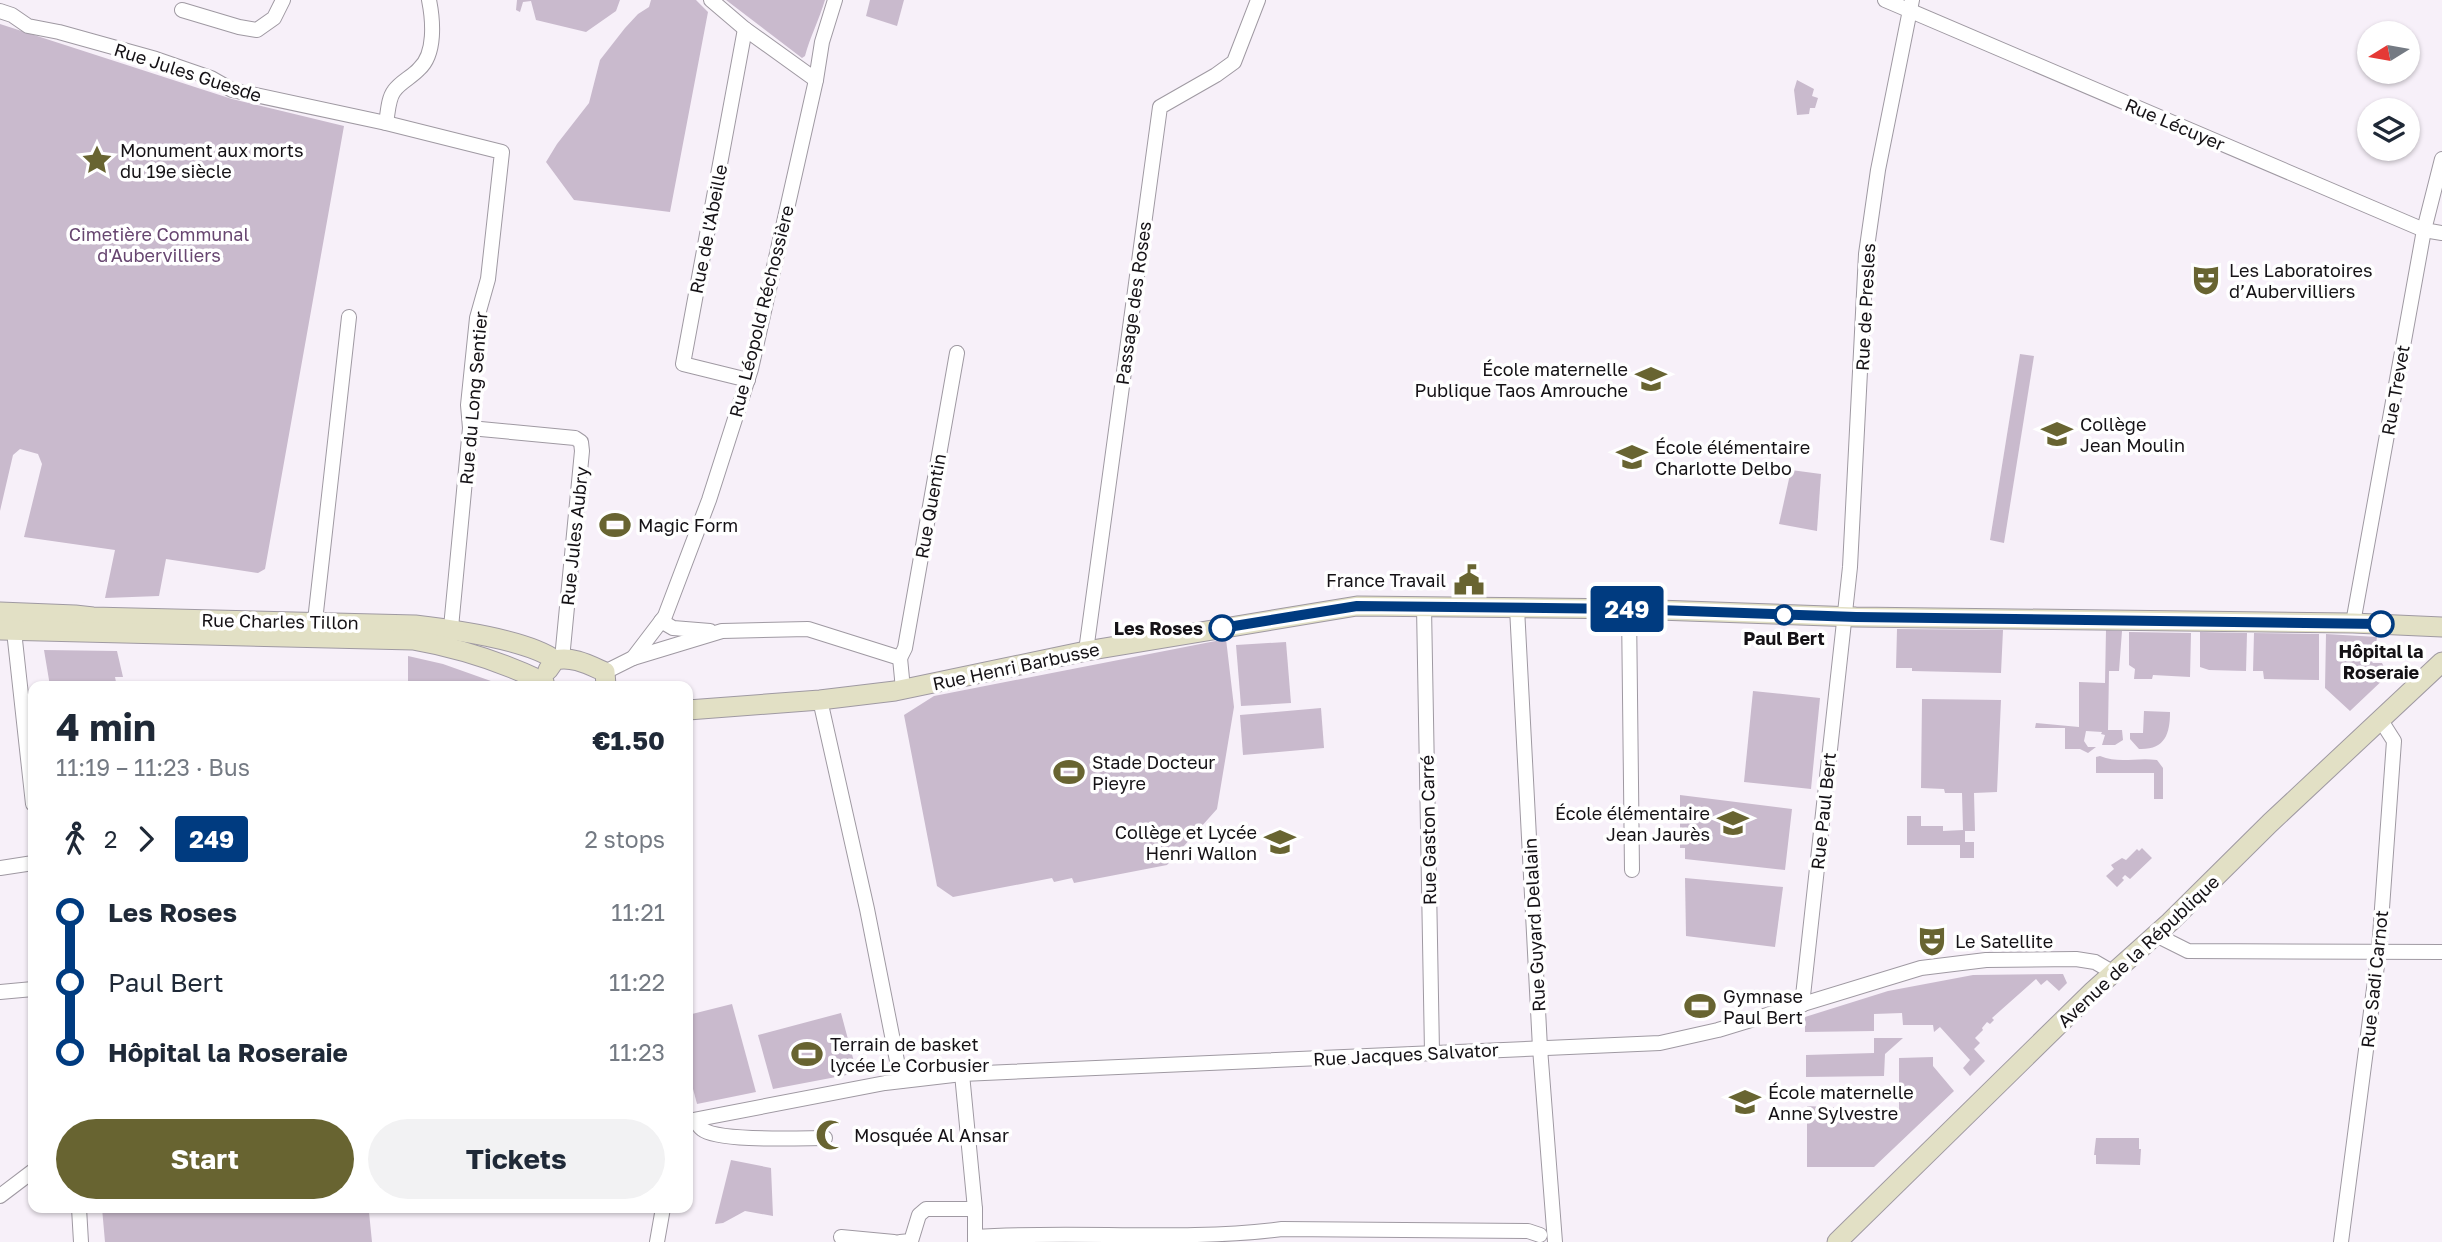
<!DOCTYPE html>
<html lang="en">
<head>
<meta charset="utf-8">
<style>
  body { margin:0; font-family:"Golos Text",sans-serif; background:#f2f2f3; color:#1f2937; height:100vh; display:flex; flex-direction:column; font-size:26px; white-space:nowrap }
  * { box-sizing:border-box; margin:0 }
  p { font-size:23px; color:#747a83 }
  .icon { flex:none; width:38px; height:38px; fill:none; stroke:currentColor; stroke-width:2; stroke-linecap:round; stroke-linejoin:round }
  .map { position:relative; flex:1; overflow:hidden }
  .drawer { position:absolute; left:28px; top:681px; width:665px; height:532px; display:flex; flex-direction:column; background:#fff; border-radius:14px; box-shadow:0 2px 5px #0004 }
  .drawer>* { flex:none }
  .badge { padding:0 14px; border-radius:5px; font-size:24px; line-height:46px }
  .needle { width:46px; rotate:259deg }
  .tools { position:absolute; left:2357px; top:21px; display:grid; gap:14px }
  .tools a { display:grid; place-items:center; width:63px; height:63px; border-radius:50%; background:#fff; box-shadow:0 2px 5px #0004; font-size:35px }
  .map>.badge { position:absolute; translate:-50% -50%; box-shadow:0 0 0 4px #fff }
  .legs { display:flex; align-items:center; gap:10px; height:77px; padding:0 28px; font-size:23px }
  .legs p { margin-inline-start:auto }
  .overview { display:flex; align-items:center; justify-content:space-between; height:119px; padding:0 28px }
  h1 { font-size:38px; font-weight:700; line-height:52px }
  .primary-button { display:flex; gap:14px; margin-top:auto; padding:14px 28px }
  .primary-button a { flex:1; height:80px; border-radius:42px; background:#686431; color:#fff; font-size:28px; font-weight:700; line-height:80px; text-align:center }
  .primary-button a+a { background:#f2f2f3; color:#1f2937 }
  ul { padding:0 28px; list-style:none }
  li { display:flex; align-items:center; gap:24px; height:70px; font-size:26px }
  li i { display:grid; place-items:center; width:10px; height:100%; margin:0 9px; background:currentColor }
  li i::after { content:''; width:18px; height:18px; margin:-9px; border:5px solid; border-radius:50%; background:#fff }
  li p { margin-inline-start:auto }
  li:first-child i { background:linear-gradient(#0000 50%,currentColor 0) }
  li:last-child i { background:linear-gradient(currentColor 50%,#0000 0) }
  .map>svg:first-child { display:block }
  .green { fill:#c9bacd }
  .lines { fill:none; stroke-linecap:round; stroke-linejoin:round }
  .street-casing { stroke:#9f99a2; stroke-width:16 }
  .secondary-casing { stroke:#9f99a2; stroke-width:21 }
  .street { stroke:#fff; stroke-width:14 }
  .secondary { stroke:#e2e0c5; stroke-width:19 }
  .line-1-casing { stroke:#fff; stroke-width:16 }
  .line-1 { stroke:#003b80; stroke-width:10 }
  .stop-1-dot { fill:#fff; stroke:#003b80; stroke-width:3.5 }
  .labels { text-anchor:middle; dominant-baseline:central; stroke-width:7; stroke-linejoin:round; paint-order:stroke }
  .street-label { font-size:18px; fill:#151216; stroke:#fff }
  .poi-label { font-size:18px; fill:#151216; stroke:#fff; text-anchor:start }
  .park-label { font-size:18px; fill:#674670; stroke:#fff }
  .stop-label { font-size:18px; font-weight:bold; fill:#151216; stroke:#fff }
</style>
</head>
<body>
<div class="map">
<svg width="2442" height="1242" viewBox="0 0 2442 1242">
  <rect width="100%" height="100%" fill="#f7f0f9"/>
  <g class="green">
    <polygon points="517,0 620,0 616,11 586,32 536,20 531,1 523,2 520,12 516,10"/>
    <polygon points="651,0 696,0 708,12 670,212 574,200 546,162 557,144 589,103 600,60 625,28 638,14 649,7"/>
    <path d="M726 0H825C819 20 810 37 805 56L802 58Z"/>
    <polygon points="870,0 904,0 897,26 866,16"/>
    <polygon points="0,24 232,99 344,126 265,569 258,573 166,559 159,596 105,598 115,550 24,537 42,464 38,454 20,449 13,455 0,511"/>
    <polygon points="1797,80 1814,89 1812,96 1818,98 1815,108 1810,108 1809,114 1797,115 1794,90"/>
    <polygon points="2020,354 2034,356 2004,543 1990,540"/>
    <polygon points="1791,470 1821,474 1817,531 1779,524"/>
    <polygon points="1897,629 2003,630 2001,673 1912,671 1912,668 1896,668"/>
    <polygon points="2106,630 2122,631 2119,671 2109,671 2108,730 2122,730 2123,740 2115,745 2102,745 2105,735 2101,734 2102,732 2086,731 2084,741 2088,747 2096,747 2088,753 2080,749 2065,749 2065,728 2035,728 2036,723 2079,727 2079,682 2105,683"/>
    <polygon points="2129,632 2191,633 2190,677 2153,675 2152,679 2134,679 2135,669 2129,665"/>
    <polygon points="2200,632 2247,633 2246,671 2209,670 2200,667"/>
    <polygon points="2254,633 2319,634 2319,680 2264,679 2263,671 2253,671"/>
    <polygon points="2326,634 2377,637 2376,644 2368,657 2373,663 2382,663 2388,675 2350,711 2325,688"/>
    <polygon points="1226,639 1234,707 1217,809 1167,865 1074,883 1072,878 1054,882 1052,878 953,897 937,886 904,715 934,696"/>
    <polygon points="1286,642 1291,703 1241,706 1236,645"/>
    <polygon points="44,650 117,651 123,677 115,677 116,682 113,686 50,686"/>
    <polygon points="408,656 443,664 505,686 408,686"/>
    <polygon points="1753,691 1820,698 1811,789 1744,782"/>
    <polygon points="1922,699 2001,700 1997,792 1974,793 1975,831 1965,831 1965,842 1974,842 1974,858 1960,858 1960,845 1907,845 1907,816 1921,816 1921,826 1943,826 1943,831 1963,830 1962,793 1945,793 1944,789 1921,788"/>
    <polygon points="1321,708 1324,748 1243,755 1240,715"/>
    <path d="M2144 711 2170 712C2170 734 2165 750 2139 749L2130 739V733H2143Z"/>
    <path d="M2100 756C2120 764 2136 757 2157 760L2163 768V799H2154V773H2096V757Z"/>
    <polygon points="1680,795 1792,809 1785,870 1685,859 1685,848 1680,848"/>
    <polygon points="2142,848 2152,858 2130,879 2125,875 2122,878 2124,880 2117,887 2106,876 2114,869 2111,865 2122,858 2126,860 2137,849 2139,851"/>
    <polygon points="1685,878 1783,887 1775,947 1686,936"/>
    <polygon points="2063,974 2067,983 2059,991 2047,980 2041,985 2036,979 1992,1018 1994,1020 1990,1024 1987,1022 1982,1028 1983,1030 1975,1038 1980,1043 1974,1049 1985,1061 1970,1076 1963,1068 1970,1060 1940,1027 1934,1032 1933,1025 1903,1025 1902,1013 1874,1014 1874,1031 1805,1032 1805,1017 1888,991 1973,975"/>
    <polygon points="732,1004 756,1092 697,1104 688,1070 688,1015"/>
    <polygon points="841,1013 857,1073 773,1089 758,1035"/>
    <polygon points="1874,1038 1903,1038 1885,1054 1884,1076 1806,1077 1806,1055 1874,1053"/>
    <polygon points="1933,1057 1933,1066 1954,1091 1874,1167 1807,1167 1807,1106 1899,1111 1899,1058"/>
    <polygon points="2096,1138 2139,1138 2139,1149 2141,1149 2140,1165 2096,1164 2096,1155 2094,1155"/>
    <polygon points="731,1160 771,1168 773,1216 745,1211 723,1223 715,1224"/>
    <polygon points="102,1208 372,1208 369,1212 372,1242 105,1242"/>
  </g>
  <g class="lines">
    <g class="street-casing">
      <g id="street">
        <polyline points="711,0 745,29 816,80"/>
        <polyline points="1885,0 2424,230 2442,233"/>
        <polyline points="182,10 239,27 257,30 274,18 283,0"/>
        <polyline points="0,11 12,15 28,26 59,32 156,59 211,78 232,90 386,123 502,152 488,279 477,318 468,405 470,428 450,638"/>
        <polyline points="745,29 683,364 748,380"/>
        <path d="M386 123C388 113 388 99 394 91 400 82 412 77 419 69 436 54 433 20 429 0"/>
        <polyline points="470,428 575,438 581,442 582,451 562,659"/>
        <polyline points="1424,607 1432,1052"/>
        <polyline points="1517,608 1540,1048 1555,1242"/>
        <polyline points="1629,609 1632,870"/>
        <polyline points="315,621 349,317"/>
        <polyline points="661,621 673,628 710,631"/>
        <polyline points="2353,623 2424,230 2442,159"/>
        <polyline points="14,631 33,804"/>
        <polyline points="1086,651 1160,107 1216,75 1234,62 1258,0"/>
        <polyline points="633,658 722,631 808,629 900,658"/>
        <polyline points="900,658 905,648 957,353"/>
        <polyline points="900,658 903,689"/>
        <polyline points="605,672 633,658 665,616 709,500 751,369 816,80 822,42 835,0"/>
        <polyline points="820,700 867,909 901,1081"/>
        <polyline points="0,868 33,863"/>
        <polyline points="2156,935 2188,951 2442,952"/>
        <polyline points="0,992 33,989"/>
        <polyline points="1802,1005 1850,567 1866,254 1878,170 1912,0"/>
        <polyline points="962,1074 975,1209 975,1242"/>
        <path d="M695 1120C697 1123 699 1127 702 1129 718 1142 802 1138 825 1138"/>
        <polyline points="688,1121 885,1083 962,1074 1660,1043 1718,1030 1921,968 1986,960 2076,959 2095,962 2114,973"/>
        <polyline points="0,1196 33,1171"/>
        <polyline points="79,1208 81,1242"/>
        <polyline points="841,1237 894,1242"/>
        <path d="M975 1237C1077 1230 1181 1242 1282 1229L1528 1231 1540 1235"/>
        <polyline points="657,1242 663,1208"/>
        <polyline points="900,1242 911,1241 919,1215 926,1209 975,1209"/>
        <polyline points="2341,1242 2379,950 2394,741 2380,719"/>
      </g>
    </g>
    <g class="secondary-casing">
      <g id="secondary">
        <path d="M0 612 75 615 93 617 415 625C449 629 528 640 555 660"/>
        <path d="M0 630 413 640C459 648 502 662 544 682"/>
        <path d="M548 670 555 660C573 656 589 665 605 672L606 686"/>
        <polyline points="688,710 820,700 895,691 1086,651 1357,606 1629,609 1856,617 2353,623 2442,627"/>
        <polyline points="1837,1242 2093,991 2170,922 2270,823 2442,662"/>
      </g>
    </g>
    <use href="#street" class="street"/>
    <use href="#secondary" class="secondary"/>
  </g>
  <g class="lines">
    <g class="line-1-casing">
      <polyline id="line-1" points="1222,628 1357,606 1629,609 1856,617 2381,624"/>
    </g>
    <use href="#line-1" class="line-1"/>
  </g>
  <defs>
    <g id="sight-bare" transform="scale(2.415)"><path d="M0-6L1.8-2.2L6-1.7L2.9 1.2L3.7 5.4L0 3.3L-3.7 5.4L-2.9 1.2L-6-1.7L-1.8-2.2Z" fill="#686431" stroke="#fff" stroke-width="2.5" paint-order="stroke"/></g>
    <g id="theatre-bare" transform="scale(2.415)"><path d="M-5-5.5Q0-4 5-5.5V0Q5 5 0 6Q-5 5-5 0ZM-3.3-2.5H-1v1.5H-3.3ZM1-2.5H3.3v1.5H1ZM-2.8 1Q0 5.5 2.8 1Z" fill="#686431" stroke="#fff" stroke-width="2.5" paint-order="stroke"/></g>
    <g id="school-bare" transform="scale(2.415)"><path d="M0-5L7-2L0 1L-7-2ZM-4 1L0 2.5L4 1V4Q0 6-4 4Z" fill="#686431" stroke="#fff" stroke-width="2.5" paint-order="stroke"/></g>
    <g id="stadium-bare" transform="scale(2.415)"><path d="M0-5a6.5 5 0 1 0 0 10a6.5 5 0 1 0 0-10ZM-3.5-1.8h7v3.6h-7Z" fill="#686431" stroke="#fff" stroke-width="2.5" paint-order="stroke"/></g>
    <g id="civic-bare" transform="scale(2.415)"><path d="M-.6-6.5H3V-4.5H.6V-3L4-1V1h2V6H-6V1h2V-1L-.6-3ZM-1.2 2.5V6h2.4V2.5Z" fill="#686431" stroke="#fff" stroke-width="2.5" paint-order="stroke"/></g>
    <g id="mosque-bare" transform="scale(2.415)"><path d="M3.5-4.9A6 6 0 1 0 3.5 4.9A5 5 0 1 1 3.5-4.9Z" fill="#686431" stroke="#fff" stroke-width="2.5" paint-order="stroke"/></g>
  </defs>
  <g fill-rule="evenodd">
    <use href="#sight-bare" x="97" y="160"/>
    <use href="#theatre-bare" x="2206" y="280"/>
    <use href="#school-bare" x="1651" y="379"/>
    <use href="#school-bare" x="2057" y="434"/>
    <use href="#school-bare" x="1632" y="457"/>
    <use href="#stadium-bare" x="615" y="525"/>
    <use href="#civic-bare" x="1469" y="580"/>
    <use href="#stadium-bare" x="1069" y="772"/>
    <use href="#school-bare" x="1733" y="823"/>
    <use href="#school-bare" x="1280" y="842"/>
    <use href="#theatre-bare" x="1932" y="941"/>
    <use href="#stadium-bare" x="1700" y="1006"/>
    <use href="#stadium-bare" x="807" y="1054"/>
    <use href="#school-bare" x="1745" y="1102"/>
    <use href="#mosque-bare" x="831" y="1135"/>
  </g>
  <g class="stop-1-dot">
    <circle cx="1784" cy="615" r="9"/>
    <circle cx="2381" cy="624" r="12"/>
    <circle cx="1222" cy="628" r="12"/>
  </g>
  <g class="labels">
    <g class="street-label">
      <text transform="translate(188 72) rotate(18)">Rue Jules Guesde</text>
      <text transform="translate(2175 124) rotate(23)">Rue Lécuyer</text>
      <text transform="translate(708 229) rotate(-79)">Rue de l'Abeille</text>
      <text transform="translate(1133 303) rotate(-82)">Passage des Roses</text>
      <text transform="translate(1865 307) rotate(-87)">Rue de Presles</text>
      <text transform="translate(761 311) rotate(-76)">Rue Léopold Réchossière</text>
      <text transform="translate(2395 390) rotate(-80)">Rue Trevet</text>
      <text transform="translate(473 398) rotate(-85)">Rue du Long Sentier</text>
      <text transform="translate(930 506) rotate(-80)">Rue Quentin</text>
      <text transform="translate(574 536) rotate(-84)">Rue Jules Aubry</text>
      <text transform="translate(280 621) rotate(1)">Rue Charles Tillon</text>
      <text transform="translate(1016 666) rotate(-12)">Rue Henri Barbusse</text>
      <text transform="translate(1823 811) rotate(-84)">Rue Paul Bert</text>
      <text transform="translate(1428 830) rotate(-91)">Rue Gaston Carré</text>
      <text transform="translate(1534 925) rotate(-93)">Rue Guyard Delalain</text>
      <text transform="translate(2138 951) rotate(-43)">Avenue de la République</text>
      <text transform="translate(2374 979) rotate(-84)">Rue Sadi Carnot</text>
      <text transform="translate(1406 1054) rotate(-3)">Rue Jacques Salvator</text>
    </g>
    <g class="poi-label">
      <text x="120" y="150">Monument aux morts<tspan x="120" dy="21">du 19e siècle</tspan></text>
      <text x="2229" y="270">Les Laboratoires<tspan x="2229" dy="21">d’Aubervilliers</tspan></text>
      <text x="1628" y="369" text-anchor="end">École maternelle<tspan x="1628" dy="21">Publique Taos Amrouche</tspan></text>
      <text x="2080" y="424">Collège<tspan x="2080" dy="21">Jean Moulin</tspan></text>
      <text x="1655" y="447">École élémentaire<tspan x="1655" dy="21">Charlotte Delbo</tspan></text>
      <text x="638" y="525">Magic Form</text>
      <text x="1446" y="580" text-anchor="end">France Travail</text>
      <text x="1092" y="762">Stade Docteur<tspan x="1092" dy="21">Pieyre</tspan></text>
      <text x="1710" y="813" text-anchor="end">École élémentaire<tspan x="1710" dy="21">Jean Jaurès</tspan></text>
      <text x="1257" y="832" text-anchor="end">Collège et Lycée<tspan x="1257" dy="21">Henri Wallon</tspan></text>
      <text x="1955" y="941">Le Satellite</text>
      <text x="1723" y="996">Gymnase<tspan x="1723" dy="21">Paul Bert</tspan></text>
      <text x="830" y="1044">Terrain de basket<tspan x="830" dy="21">lycée Le Corbusier</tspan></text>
      <text x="1768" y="1092">École maternelle<tspan x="1768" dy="21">Anne Sylvestre</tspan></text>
      <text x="854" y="1135">Mosquée Al Ansar</text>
    </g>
    <g class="park-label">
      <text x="159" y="234">Cimetière Communal<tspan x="159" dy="21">d'Aubervilliers</tspan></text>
    </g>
    <g class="stop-label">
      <text x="1203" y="628" text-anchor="end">Les Roses</text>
      <text x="1784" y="638">Paul Bert</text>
      <text x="2381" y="651">Hôpital la<tspan x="2381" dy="21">Roseraie</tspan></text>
    </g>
  </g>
</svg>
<div class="tools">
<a><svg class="needle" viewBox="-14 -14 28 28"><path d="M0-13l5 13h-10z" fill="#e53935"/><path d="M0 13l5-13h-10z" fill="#747a83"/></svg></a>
<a><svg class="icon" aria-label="layers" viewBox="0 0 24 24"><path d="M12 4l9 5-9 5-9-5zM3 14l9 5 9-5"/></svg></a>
</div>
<b class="badge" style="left:1627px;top:609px;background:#003b80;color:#fff">249</b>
<section class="drawer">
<div class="overview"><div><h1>4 min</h1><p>11:19 – 11:23 · Bus</p></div><b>€1.50</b></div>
<div class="legs"><svg class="icon" aria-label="walk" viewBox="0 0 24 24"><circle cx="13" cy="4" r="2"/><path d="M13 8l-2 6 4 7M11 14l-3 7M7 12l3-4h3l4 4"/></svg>2<svg class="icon" aria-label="forward" viewBox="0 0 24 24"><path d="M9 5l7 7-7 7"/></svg><b class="badge" style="background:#003b80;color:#fff">249</b><p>2 stops</p></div>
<ul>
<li><i style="color:#003b80"></i><b>Les Roses</b><p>11:21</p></li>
<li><i style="color:#003b80"></i><span>Paul Bert</span><p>11:22</p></li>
<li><i style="color:#003b80"></i><b>Hôpital la Roseraie</b><p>11:23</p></li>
</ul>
<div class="primary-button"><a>Start</a><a>Tickets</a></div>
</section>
</div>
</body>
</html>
